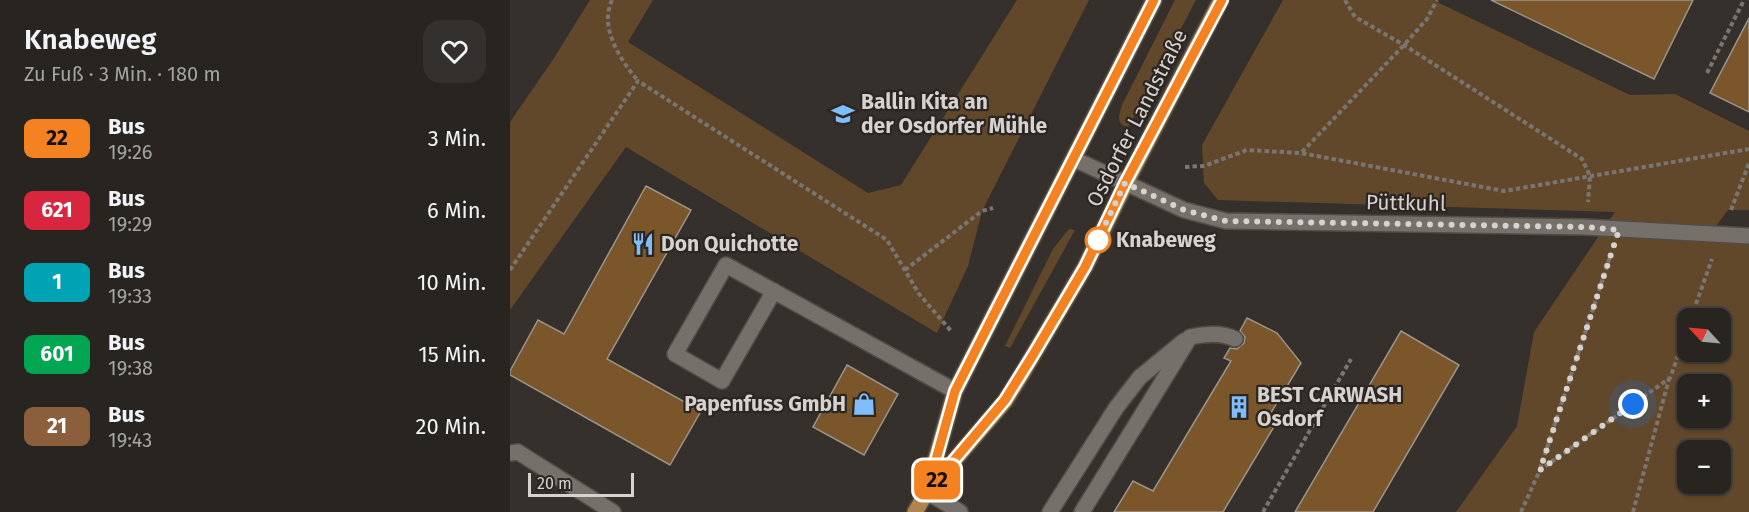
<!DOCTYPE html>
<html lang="de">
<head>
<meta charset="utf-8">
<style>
  body { margin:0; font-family:"Fira Sans",sans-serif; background:#34302d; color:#f1f3f6; height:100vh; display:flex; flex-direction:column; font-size:22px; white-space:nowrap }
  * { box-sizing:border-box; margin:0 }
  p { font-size:20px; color:#a5a4a5 }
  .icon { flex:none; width:33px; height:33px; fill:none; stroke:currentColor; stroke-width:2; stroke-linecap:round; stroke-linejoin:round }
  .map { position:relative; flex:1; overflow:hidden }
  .sheet { display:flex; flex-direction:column; background:#282420; width:510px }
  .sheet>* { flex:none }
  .badge { padding:0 12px; border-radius:9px; font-size:21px; line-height:39px }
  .needle { width:39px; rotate:296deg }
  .controls { position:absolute; left:1167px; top:308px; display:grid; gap:12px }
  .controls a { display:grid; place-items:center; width:54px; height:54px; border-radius:12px; background:#282420; box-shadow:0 2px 4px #0004,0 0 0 2px #44413e; font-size:30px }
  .scale { position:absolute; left:18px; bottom:15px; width:106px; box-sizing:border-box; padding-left:6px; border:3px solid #d6d2cf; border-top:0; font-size:16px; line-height:21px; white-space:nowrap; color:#d6d2cf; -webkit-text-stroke:4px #2b2621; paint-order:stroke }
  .you { position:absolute; width:30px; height:30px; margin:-15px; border:4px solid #fff; border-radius:50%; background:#1a73e8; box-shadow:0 0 0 9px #1a73e833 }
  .map>.badge { position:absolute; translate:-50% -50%; box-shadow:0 0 0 3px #fff }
  .round { display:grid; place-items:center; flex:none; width:63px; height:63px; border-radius:18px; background:#34302d }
  .head { display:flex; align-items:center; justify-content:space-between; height:102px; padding:0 24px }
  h1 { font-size:28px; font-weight:600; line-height:45px }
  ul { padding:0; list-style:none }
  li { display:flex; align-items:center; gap:18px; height:72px; padding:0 24px }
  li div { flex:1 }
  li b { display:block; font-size:22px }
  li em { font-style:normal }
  li .badge { min-width:66px; font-weight:700; text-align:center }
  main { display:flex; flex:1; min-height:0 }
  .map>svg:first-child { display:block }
  .green { fill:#62482b; fill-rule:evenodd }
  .building { fill:#7b562a; stroke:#9a948d; stroke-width:1.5 }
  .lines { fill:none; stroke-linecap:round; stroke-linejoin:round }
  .service-casing { stroke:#514c48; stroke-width:18 }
  .minor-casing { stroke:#514c48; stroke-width:18 }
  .primary-casing { stroke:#514c48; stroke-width:18 }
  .path { stroke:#7a7571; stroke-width:4; stroke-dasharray:4.5 3; stroke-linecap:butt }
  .service { stroke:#76706a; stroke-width:15 }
  .minor { stroke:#76706a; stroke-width:15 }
  .primary { stroke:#b0844d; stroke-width:15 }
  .line-casing { stroke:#fff; stroke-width:14 }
  .line { stroke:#f58220; stroke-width:9 }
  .walk { stroke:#d6d2cf; stroke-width:6; stroke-dasharray:0 10.8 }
  .stop-dot { fill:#fff; stroke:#f58220; stroke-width:3 }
  .labels { text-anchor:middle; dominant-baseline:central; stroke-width:4.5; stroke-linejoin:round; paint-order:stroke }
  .poi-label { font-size:21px; font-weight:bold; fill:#d6d2cf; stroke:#2b2621; text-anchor:start }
  .street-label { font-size:21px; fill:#d6d2cf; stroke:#2b2621 }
  .stop-label { font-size:21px; font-weight:bold; fill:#d6d2cf; stroke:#2b2621; text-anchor:start }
</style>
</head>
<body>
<main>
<section class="sheet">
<div class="head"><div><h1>Knabeweg</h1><p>Zu Fuß · 3 Min. · 180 m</p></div><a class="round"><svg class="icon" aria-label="heart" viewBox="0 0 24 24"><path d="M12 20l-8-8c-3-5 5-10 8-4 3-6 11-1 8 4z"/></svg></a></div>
<ul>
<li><span class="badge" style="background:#f58220;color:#111">22</span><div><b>Bus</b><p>19:26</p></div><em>3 Min.</em></li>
<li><span class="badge" style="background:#d7263d;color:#fff">621</span><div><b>Bus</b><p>19:29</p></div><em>6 Min.</em></li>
<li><span class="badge" style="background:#00a3b4;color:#fff">1</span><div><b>Bus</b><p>19:33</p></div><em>10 Min.</em></li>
<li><span class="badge" style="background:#00a651;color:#fff">601</span><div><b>Bus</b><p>19:38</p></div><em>15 Min.</em></li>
<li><span class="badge" style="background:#8b5e3c;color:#fff">21</span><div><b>Bus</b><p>19:43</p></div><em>20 Min.</em></li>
</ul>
</section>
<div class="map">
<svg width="1239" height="512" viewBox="0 0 1239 512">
  <rect width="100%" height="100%" fill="#35302b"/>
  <g class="green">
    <polygon points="80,0 143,0 118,42 358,193 391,185 507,0 579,0 472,211 458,266 427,333 116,147 0,310 0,122 44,58"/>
    <path d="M665 0H686L621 123 618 127C605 125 609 113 613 103Z"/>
    <path d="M773 0H923L1120 95 1165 94 1239 131V210H1218L1200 234 1239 236V512H946L1007 426 1024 332 1105 212 708 200 694 183 692 145ZM1178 318H1210V351H1178ZM1178 384H1210V417H1178ZM1178 450H1210V483H1178Z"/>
    <polygon points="559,229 565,230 500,348 495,346 543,249"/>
  </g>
  <g class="building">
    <polygon points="981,0 1183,0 1144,79"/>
    <polygon points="1239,18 1239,112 1200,93"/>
    <polygon points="136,186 181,210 97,359 191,411 160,465 0,375 0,371 28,320 54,334"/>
    <polygon points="737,318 767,333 791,363 759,416 768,420 713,512 604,512 623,481 643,491 721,361 714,358 720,348 727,349 734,343 735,337 730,331"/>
    <polygon points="891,331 949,365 863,512 785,512"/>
    <polygon points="337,365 388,394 354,455 303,427"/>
  </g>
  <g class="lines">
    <g class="service-casing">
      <g id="service">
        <polyline points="264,291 212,381 165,354 216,265 445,391"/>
        <polyline points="417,492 450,512"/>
        <polyline points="540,512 606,408 630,377 674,341"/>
        <path d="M572 512 680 337C695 334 711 332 725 339"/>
      </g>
    </g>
    <g class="minor-casing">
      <g id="minor">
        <polyline points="564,159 674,210 716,221 1075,227 1239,236"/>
        <polyline points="0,453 8,452 103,512"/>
      </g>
    </g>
    <g class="primary-casing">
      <g id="primary">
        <polyline points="418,486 445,391 644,0"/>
        <polyline points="405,512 417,492 495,401 513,372 575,267 616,183 711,0"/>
      </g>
    </g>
    <g class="path">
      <path d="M102 0C89 28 110 59 128 81"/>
      <polyline points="835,0 845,17 894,45 1072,159 1080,176 1078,202"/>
      <polyline points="1197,73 1234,0"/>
      <polyline points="792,152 894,45 917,19 927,0"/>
      <polyline points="675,167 694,166 737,150 791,153 994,191 1239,149"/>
      <polyline points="1221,210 1239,163"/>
      <polyline points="0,270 128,81 377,240 409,294 441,331"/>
      <polyline points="395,270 472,211 483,208"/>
      <polyline points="1181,318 1202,259"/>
      <polyline points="1030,469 1101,254"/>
      <polyline points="753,512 841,359"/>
      <polyline points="1011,512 1030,470 1160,378 1178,328"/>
      <polyline points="1123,512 1159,379"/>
    </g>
    <use href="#service" class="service"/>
    <use href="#minor" class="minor"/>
    <use href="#primary" class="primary"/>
  </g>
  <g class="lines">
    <g class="line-casing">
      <polyline id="line" points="644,0 445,391 417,492 495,400 523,355 575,267 615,183 712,0"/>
    </g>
    <use href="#line" class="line"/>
    <polyline class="walk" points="588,240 585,246 615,183 674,210 716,221 1075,227 1109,230 1030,470 1123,404"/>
  </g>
  <defs>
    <g id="school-bare" transform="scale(1.8)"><path d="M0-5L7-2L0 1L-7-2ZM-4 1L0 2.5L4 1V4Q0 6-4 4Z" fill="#80bdfa" stroke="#2b2621" stroke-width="2.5" paint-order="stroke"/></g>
    <g id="restaurant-bare" transform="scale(1.8)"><path d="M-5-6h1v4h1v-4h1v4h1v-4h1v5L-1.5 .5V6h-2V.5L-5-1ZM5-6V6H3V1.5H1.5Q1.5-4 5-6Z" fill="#80bdfa" stroke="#2b2621" stroke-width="2.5" paint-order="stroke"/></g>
    <g id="shop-bare" transform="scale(1.8)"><path d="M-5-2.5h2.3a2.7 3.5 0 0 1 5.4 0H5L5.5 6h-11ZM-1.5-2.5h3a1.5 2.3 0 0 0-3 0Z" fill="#80bdfa" stroke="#2b2621" stroke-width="2.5" paint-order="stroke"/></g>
    <g id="building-bare" transform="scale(1.8)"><path d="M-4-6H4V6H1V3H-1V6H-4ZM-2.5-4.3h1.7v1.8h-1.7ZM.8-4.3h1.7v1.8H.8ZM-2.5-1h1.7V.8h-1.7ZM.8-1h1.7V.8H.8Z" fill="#80bdfa" stroke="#2b2621" stroke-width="2.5" paint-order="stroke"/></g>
  </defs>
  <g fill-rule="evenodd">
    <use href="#school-bare" x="333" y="114"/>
    <use href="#restaurant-bare" x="133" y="244"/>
    <use href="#shop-bare" x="354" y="404"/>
    <use href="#building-bare" x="729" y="407"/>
  </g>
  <circle class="stop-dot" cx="588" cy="240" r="12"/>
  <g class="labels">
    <g class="poi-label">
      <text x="351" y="102">Ballin Kita an<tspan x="351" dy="24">der Osdorfer Mühle</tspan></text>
      <text x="151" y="244">Don Quichotte</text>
      <text x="747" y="395">BEST CARWASH<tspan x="747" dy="24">Osdorf</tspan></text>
      <text x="336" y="404" text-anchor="end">Papenfuss GmbH</text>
    </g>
    <g class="street-label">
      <text transform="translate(627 118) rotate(-63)">Osdorfer Landstraße</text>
      <text transform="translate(896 203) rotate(1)">Püttkuhl</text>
    </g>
    <g class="stop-label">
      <text x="606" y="240">Knabeweg</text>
    </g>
  </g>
</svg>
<div class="controls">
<a><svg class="needle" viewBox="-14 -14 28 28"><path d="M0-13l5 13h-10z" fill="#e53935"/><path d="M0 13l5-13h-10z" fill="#a5a4a5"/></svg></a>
<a>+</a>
<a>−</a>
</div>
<div class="scale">20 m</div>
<div class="you" style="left:1123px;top:404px"></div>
<b class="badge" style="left:427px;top:480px;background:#f58220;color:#111">22</b>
</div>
</main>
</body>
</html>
